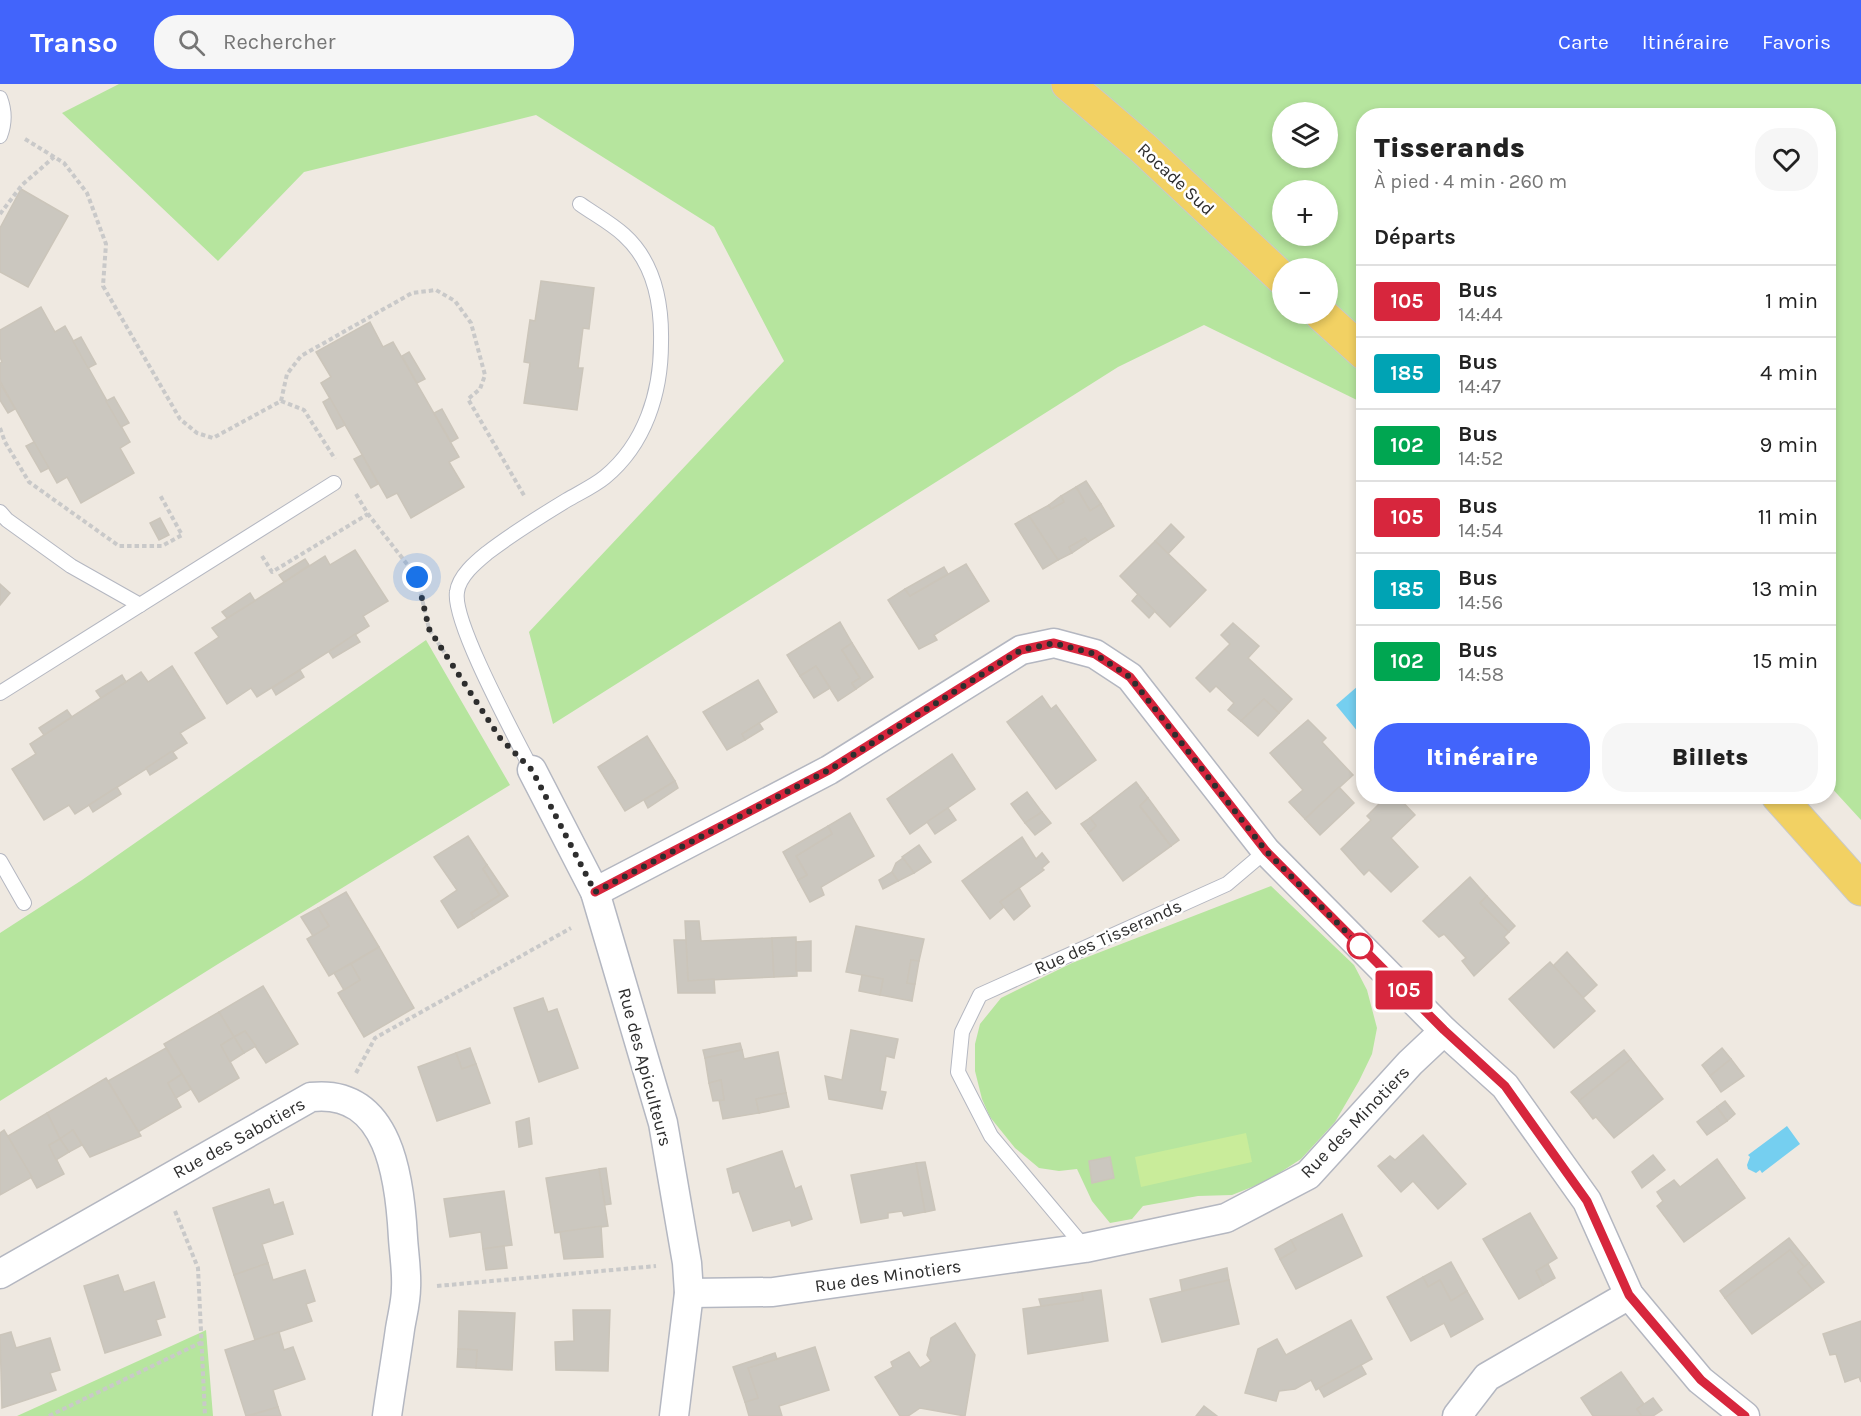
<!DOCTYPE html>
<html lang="fr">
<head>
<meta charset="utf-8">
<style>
  body { margin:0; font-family:Karla,sans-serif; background:#f6f6f6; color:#222; height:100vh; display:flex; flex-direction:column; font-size:22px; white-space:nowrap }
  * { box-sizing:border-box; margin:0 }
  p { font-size:20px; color:#767676 }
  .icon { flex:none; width:33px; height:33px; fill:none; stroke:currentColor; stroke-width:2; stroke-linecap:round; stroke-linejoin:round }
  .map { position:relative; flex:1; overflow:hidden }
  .details { position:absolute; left:1356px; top:24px; width:480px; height:696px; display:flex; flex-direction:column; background:#fff; border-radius:24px; box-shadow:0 3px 9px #0003 }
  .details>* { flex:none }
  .badge { padding:0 12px; border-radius:4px; font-size:21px; line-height:39px }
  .fabs { position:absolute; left:1272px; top:18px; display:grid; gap:12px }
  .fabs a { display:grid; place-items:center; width:66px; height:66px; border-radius:50%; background:#fff; box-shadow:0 3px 9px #0003; font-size:30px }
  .you { position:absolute; width:30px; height:30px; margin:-15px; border:4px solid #fff; border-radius:50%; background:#1a73e8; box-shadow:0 0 0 9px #1a73e833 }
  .map>.badge { position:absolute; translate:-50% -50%; box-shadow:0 0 0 3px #fff }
  h2 { padding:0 18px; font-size:22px; line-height:54px }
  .round { display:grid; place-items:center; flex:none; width:63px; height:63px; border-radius:24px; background:#f6f6f6 }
  .headline { display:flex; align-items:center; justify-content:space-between; height:102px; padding:0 18px }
  h1 { font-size:28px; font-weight:800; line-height:45px }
  .button { display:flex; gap:12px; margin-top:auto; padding:12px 18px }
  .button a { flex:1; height:69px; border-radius:24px; background:#4264fb; color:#fff; font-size:24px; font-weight:800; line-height:69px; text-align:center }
  .button a+a { background:#f6f6f6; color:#222 }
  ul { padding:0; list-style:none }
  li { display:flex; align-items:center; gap:18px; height:72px; padding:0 18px; border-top:2px solid #e0e0e0 }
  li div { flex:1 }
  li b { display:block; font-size:22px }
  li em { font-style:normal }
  li .badge { min-width:66px; font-weight:700; text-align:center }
  header { display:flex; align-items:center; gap:36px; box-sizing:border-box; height:84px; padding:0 30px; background:#4264fb; color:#fff }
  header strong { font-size:28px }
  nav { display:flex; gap:33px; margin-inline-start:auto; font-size:21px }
  .search { width:420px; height:54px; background:#f6f6f6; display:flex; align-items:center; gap:15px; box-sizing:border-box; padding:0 21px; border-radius:24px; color:#767676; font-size:22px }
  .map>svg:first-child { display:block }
  .green { fill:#b6e59e; fill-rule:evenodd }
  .pitch { fill:#c9ec9a }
  .water { fill:#75cff0 }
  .building { fill:#cbc7bf; stroke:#cbc5ba; stroke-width:1.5 }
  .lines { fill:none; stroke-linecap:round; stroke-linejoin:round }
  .service-casing { stroke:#b4b7c1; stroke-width:16 }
  .minor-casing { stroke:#b4b7c1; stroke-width:31 }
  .primary-casing { stroke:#c9c9c9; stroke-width:35 }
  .path { stroke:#c9c9c9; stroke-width:4; stroke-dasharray:4.5 3; stroke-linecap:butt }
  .service { stroke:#fff; stroke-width:14 }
  .minor { stroke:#fff; stroke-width:28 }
  .primary { stroke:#f2d163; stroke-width:33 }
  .line-casing { stroke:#fff; stroke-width:14 }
  .line { stroke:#d7263d; stroke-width:9 }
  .walk { stroke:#2e2e2e; stroke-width:6; stroke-dasharray:0 10.8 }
  .stop-dot { fill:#fff; stroke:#d7263d; stroke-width:3 }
  .labels { text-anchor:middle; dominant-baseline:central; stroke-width:5; stroke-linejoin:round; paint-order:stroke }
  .street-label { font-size:18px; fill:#2e2e2e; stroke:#fff }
</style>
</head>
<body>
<header>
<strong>Transo</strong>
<div class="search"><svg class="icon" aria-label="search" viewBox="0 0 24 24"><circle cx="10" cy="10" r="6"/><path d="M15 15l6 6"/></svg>Rechercher</div>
<nav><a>Carte</a><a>Itinéraire</a><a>Favoris</a></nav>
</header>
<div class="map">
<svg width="1861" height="1332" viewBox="0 0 1861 1332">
  <rect width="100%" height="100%" fill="#efe9e1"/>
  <g class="green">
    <path d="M119 0H1861V736L1828 700V32H1364L1363 319 1204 241 1118 283 553 640 529 548 784 277 714 143 536 31 304 88 218 177 62 29ZM1282 28H1328V74H1282ZM1282 106H1328V152H1282ZM1282 184H1328V230H1282Z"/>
    <polygon points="426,556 510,701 218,880 0,1017 0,849 82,796"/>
    <polygon points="1271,802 1354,881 1367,906 1377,944 1372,970 1359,997 1335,1038 1301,1075 1267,1097 1232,1111 1198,1112 1143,1122 1132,1135 1110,1139 1092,1117 1077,1085 1059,1087 1039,1084 1015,1064 990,1033 982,1015 975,987 975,960 980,940 1001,914 1072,879"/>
    <polygon points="206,1246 213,1332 17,1332 202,1248"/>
  </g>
  <polygon class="pitch" points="1246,1049 1252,1078 1141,1103 1135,1073"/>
  <g class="water">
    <polygon points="1358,602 1363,609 1363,654 1336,621"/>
    <polygon points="1787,1042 1800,1060 1762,1089 1760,1086 1756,1089 1748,1085 1747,1081 1750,1073 1748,1071"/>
  </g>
  <g class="building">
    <polygon points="21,105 68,132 28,203 0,188 0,144"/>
    <polygon points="541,197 594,204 589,245 583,244 578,284 583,284 577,326 524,319 530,279 524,278 530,236 535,237"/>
    <polygon points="41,223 55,248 65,242 130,358 120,364 134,389 81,419 67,393 57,399 0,297 0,279 2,278 0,273 0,246"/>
    <polygon points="370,238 383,263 393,258 459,373 449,378 464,403 411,434 397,409 387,414 321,299 331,293 316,268"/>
    <polygon points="81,253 96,280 88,284 73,257"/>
    <polygon points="409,268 425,295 417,299 402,272"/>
    <polygon points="0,299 15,325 8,329 0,316"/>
    <polygon points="114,313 129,339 121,343 106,317"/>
    <polygon points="330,314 345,341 337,345 323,318"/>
    <polygon points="442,325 458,354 451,358 434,329"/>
    <polygon points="34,358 49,384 41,388 26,362"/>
    <polygon points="362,371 378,400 371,404 354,375"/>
    <polygon points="1086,397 1101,420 1090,427 1076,403"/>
    <polygon points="1076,403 1090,427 1101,420 1114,442 1088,458 1085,454 1069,463 1072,469 1058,476 1029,432 1049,421 1051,425 1064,418 1061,412"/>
    <polygon points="1061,412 1064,418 1051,425 1049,421"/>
    <polygon points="1029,432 1058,476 1043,485 1015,440"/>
    <polygon points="160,434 169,451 159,456 150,439"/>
    <polygon points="1171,440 1184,453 1168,470 1155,457"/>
    <polygon points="1085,454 1088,458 1072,469 1069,463"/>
    <polygon points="1155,457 1206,506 1170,543 1120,492"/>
    <polygon points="355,466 388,517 363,532 369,542 257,613 251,604 227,620 195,569 219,553 212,544 325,472 330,481"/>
    <polygon points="305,475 309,481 284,498 279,491"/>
    <polygon points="966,480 989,517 934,551 937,556 919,565 888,516 905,505 910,512"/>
    <polygon points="944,483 948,490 910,512 905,505"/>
    <polygon points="0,500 10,509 0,521"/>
    <polygon points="250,509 255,517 227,534 222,528"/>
    <polygon points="1138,510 1155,527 1149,534 1132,517"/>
    <polygon points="840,538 852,559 842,566 860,594 852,599 856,605 838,617 816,582 800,592 787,571"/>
    <polygon points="1233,539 1259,562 1248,574 1292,615 1279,629 1264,615 1241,637 1228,626 1234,619 1216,602 1210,608 1196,594 1230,560 1221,551"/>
    <polygon points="355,550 360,558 333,574 329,568"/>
    <polygon points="852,559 873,593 856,605 852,599 860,594 842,566"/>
    <polygon points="172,582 205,634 180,649 187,659 75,730 69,721 44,736 12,685 36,670 30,660 141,588 148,598"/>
    <polygon points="816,582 830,604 814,614 800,592"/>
    <polygon points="300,586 304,593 276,611 272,604"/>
    <polygon points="122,591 126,598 101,614 96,607"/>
    <polygon points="758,596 777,628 742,650 745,656 727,666 703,628"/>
    <polygon points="1042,612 1051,625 1056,621 1096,676 1056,705 1007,638"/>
    <polygon points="1264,615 1279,629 1258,652 1241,637"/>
    <polygon points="67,626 72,633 44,651 39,644"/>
    <polygon points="1308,636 1326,654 1322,658 1353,691 1305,735 1289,718 1303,706 1270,669"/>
    <polygon points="759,639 763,645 745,656 742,650"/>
    <polygon points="647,652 675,697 625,727 598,683"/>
    <polygon points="172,667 177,674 150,691 146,684"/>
    <polygon points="952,670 975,705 910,750 887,715"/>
    <polygon points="675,697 678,704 648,724 644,716"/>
    <polygon points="1136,698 1148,714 1140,722 1171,762 1123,797 1088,749 1096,742 1090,734"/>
    <polygon points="117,703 121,710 93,728 89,721"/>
    <polygon points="1339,703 1354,719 1320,751 1305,735"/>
    <polygon points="1027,708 1042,728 1025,739 1011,720"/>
    <polygon points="1387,712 1397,712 1415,731 1391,754 1418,783 1391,808 1369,786 1364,791 1341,765 1371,736 1367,732"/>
    <polygon points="1148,714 1179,756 1171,762 1140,722"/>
    <polygon points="948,724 956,736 935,750 927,738"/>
    <polygon points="1042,728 1051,739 1035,751 1025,739"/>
    <polygon points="850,729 874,772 821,803 824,811 810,818 798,796 807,791 796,772 832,750 828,742"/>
    <polygon points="1090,734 1096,742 1088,749 1081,740"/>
    <polygon points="828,742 832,750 796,772 807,791 798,796 783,768"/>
    <polygon points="468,752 487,781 483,785 500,811 471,829 474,834 458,844 441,817 457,806 434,773"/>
    <polygon points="1022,753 1036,775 1042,769 1049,778 1042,784 1044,786 1000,818 1004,823 990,835 962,797"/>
    <polygon points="919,761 931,778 914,789 902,773"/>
    <polygon points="903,774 914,789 898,797 892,788 896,779"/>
    <polygon points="487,781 508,812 474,834 471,829 500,811 483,785"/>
    <polygon points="892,788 898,797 883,805 879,796"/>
    <polygon points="1470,793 1487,812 1480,819 1509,848 1504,853 1509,859 1474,892 1462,877 1466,874 1444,850 1439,853 1423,837"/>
    <polygon points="1019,804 1030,822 1014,836 1000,818"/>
    <polygon points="346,808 379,863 329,892 307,855 329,842 318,824"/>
    <polygon points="1487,812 1515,842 1509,848 1480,819"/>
    <polygon points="318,824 329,842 313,852 301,833"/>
    <polygon points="685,837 699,837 701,857 772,854 774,893 688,897"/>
    <polygon points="856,842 924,855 919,877 911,876 907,899 915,900 912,917 880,911 883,895 846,888"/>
    <polygon points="796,853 797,892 774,893 772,854"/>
    <polygon points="674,856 686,856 688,897 714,895 715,909 678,909"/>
    <polygon points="811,857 811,887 796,887 796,858"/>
    <polygon points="379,863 414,924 364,953 338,909 360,896 351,880"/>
    <polygon points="1567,868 1597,901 1583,914 1553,882"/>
    <polygon points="911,876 919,877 915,900 907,899"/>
    <polygon points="1550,878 1595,927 1554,964 1509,915"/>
    <polygon points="351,880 360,896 344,906 334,889"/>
    <polygon points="862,891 883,895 880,911 859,907"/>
    <polygon points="263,902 298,960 266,979 245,947 234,953 219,928"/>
    <polygon points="543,914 548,928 557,925 578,984 539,998 514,924"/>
    <polygon points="219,928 234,953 221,961 239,994 199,1018 164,960"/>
    <polygon points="851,946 898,955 894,974 886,972 880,1007 886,1008 882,1025 829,1015 825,992 842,996"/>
    <polygon points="245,947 256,962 244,969 234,953"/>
    <polygon points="234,953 244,969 230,978 221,961"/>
    <polygon points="740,959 742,966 705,974 703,966"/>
    <polygon points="166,964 182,990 168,999 181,1023 138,1048 108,997"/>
    <polygon points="470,964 476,980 462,985 456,969"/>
    <polygon points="1722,964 1731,975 1710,992 1702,981"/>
    <polygon points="742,966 744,975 778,968 786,1009 756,1015 759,1029 723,1035 719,1016 724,1016 721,996 709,999 705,974"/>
    <polygon points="1624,966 1631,975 1579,1017 1571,1008"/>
    <polygon points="456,969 462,985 476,980 490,1019 437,1037 418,983"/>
    <polygon points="1631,975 1663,1015 1614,1054 1596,1033 1593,1035 1579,1017"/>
    <polygon points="1731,975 1744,992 1721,1008 1710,992"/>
    <polygon points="182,990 191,1005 176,1014 168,999"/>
    <polygon points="106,994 141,1052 90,1073 73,1046 60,1055 47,1029"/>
    <polygon points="721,996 724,1016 713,1017 709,999"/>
    <polygon points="786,1009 789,1023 759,1029 756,1015"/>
    <polygon points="1725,1017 1735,1030 1727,1037 1717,1023"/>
    <polygon points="1717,1023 1727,1037 1707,1051 1697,1038"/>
    <polygon points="47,1029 60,1055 49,1061 64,1090 37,1104 8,1052"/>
    <polygon points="529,1034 532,1060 519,1063 516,1038"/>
    <polygon points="4,1046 32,1093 0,1111 0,1049"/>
    <polygon points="73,1046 82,1061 69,1068 60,1055"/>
    <polygon points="1423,1051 1466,1100 1438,1125 1413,1097 1401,1108 1378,1082 1390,1072 1395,1076"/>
    <polygon points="60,1055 69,1068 56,1076 49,1061"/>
    <polygon points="782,1067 795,1105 801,1102 812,1135 792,1142 790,1136 753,1147 739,1107 733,1109 727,1085"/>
    <polygon points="1653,1071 1665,1086 1642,1104 1632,1088"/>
    <polygon points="1110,1073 1114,1094 1092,1099 1089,1077"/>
    <polygon points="1717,1075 1745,1114 1684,1158 1657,1122 1663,1117 1657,1108 1674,1096 1680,1103"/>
    <polygon points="925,1078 935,1126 925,1128 916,1079"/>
    <polygon points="916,1079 925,1128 904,1132 902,1127 888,1129 888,1134 861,1139 851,1091"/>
    <polygon points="606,1084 611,1120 605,1121 599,1085"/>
    <polygon points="599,1085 608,1142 555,1149 546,1094"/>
    <polygon points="269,1105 274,1121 283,1118 293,1150 262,1160 268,1179 234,1191 213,1124"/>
    <polygon points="504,1107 512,1161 483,1165 481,1148 450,1153 444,1115"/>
    <polygon points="1530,1129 1557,1174 1536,1187 1543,1201 1519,1215 1483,1155"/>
    <polygon points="1342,1130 1362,1172 1296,1205 1280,1175 1296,1166 1291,1156"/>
    <polygon points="601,1142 603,1173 564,1175 560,1148"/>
    <polygon points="1789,1154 1809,1179 1804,1183 1790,1166 1725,1214 1720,1207"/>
    <polygon points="1291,1156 1296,1166 1280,1175 1275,1165"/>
    <polygon points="504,1162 507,1184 486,1186 483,1165"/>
    <polygon points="1790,1166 1804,1183 1798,1188 1813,1206 1752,1250 1725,1214"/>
    <polygon points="1451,1178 1467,1207 1451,1217 1440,1196 1428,1203 1423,1193"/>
    <polygon points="268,1179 273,1196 305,1186 315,1217 306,1220 312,1237 255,1256 234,1191"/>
    <polygon points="1809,1179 1824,1198 1813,1206 1798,1188"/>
    <polygon points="1548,1180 1555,1194 1543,1201 1536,1187"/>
    <polygon points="1227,1184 1229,1196 1182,1207 1180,1196"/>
    <polygon points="118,1191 124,1208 154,1198 165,1233 156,1236 161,1251 105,1269 84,1202"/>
    <polygon points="1423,1193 1428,1203 1440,1196 1451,1217 1467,1207 1483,1235 1451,1253 1444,1239 1411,1257 1387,1213"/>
    <polygon points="1229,1196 1239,1240 1162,1258 1150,1215"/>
    <polygon points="1101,1206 1108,1257 1028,1270 1023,1225 1083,1216 1082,1209"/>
    <polygon points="1082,1209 1083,1216 1041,1222 1039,1215"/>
    <polygon points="573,1226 610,1226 608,1287 556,1286 555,1258 574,1257"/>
    <polygon points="459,1227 515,1229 512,1286 476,1284 477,1266 458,1265"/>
    <polygon points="1351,1236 1372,1275 1316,1306 1311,1296 1295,1305 1279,1307 1276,1317 1245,1309 1258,1265 1277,1255 1286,1271"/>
    <polygon points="1861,1237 1861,1298 1859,1293 1845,1298 1836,1270 1830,1271 1823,1250"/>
    <polygon points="955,1239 975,1271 965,1332 920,1324 908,1332 900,1332 875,1293 893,1283 891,1278 909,1268 920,1284 931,1277 927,1271 931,1254"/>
    <polygon points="11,1248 16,1264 50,1254 60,1286 50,1289 56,1306 2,1324 0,1251"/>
    <polygon points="279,1248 284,1266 293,1263 305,1295 273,1306 278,1323 246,1332 225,1266"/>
    <polygon points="815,1263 829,1306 779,1322 782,1332 749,1332 745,1318 758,1314 748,1284"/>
    <polygon points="458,1265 477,1266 476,1284 457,1283"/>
    <polygon points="775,1269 777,1275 748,1284 758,1314 745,1318 733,1283"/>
    <polygon points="1361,1281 1366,1290 1324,1313 1319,1304"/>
    <polygon points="1621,1288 1644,1320 1637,1325 1642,1332 1593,1332 1581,1314"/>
    <polygon points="1653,1314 1662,1326 1653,1332 1642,1332 1637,1325"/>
    <polygon points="1204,1322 1217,1332 1196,1332"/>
    <polygon points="278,1323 281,1332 249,1332"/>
  </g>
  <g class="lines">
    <g class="service-casing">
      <g id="service">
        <path d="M0 14C5 27 5 39 0 52"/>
        <polyline points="0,428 7,436 71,482 140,521"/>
        <polyline points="0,609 334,399"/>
        <path d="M532 686C516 654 452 538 457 508 459 492 476 478 487 469 513 449 539 433 567 416 579 409 594 402 605 393 645 360 661 309 661 259 662 220 655 179 624 151 611 139 594 130 580 120"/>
        <polyline points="0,777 24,819"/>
        <polyline points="1085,1164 991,1052 958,988 962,948 980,911 1227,800 1266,767"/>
      </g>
    </g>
    <g class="minor-casing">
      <g id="minor">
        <polyline points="532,686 595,808 663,1039 687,1179 689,1209 674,1332"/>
        <polyline points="595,808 829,686 1021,566 1054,559 1095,570 1130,593 1266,767 1444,947 1505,1002 1587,1117 1629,1211 1700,1296 1745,1332"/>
        <path d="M0 1190 311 1013C390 1004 400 1096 403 1154 404 1170 407 1188 406 1204 406 1218 402 1232 400 1245 396 1274 391 1303 387 1332"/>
        <polyline points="689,1209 773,1208 1085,1164 1226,1134 1308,1091 1410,979 1444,947"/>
        <polyline points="1457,1332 1487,1293 1629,1211"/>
      </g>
    </g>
    <g class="primary-casing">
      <g id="primary">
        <polyline points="1068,0 1143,64 1282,194"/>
        <polyline points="1321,230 1364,269"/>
        <polyline points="1778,712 1861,805"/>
      </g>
    </g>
    <g class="path">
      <polyline points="25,55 64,79 87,109 106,160 103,202 180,335 197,349 213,354 281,317 304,326 335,375"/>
      <polyline points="0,130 22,101 54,73"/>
      <polyline points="281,317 287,290 301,272 412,209 436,206 455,217 471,239 485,291 480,305 468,315 525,413"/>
      <polyline points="0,344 5,358 29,398 119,462 162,462 182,451 160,411"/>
      <polyline points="356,410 368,430 417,493 429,545 448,574"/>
      <polyline points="262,472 272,488 368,430"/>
      <polyline points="356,989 375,954 571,844"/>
      <polyline points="175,1127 198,1184 205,1332"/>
      <polyline points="437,1202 656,1182"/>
      <polyline points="49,1332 202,1258"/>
    </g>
    <use href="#service" class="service"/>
    <use href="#minor" class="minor"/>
    <use href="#primary" class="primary"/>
  </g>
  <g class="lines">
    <g class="line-casing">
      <polyline id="line" points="595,808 829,686 1021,566 1054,559 1095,570 1130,593 1266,767 1444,946 1505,1002 1587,1117 1629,1211 1701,1296 1745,1332"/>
    </g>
    <use href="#line" class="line"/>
    <polyline class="walk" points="417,493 429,545 500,654 532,686 595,808 829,686 1021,566 1054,559 1095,570 1130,593 1266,767 1363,865 1360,862"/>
  </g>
  <circle class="stop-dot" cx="1360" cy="862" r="12"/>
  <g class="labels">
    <g class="street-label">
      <text transform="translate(1176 95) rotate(43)">Rocade Sud</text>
      <text transform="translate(1108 853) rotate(-24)">Rue des Tisserands</text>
      <text transform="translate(645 983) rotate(75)">Rue des Apiculteurs</text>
      <text transform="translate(1355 1038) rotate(-46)">Rue des Minotiers</text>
      <text transform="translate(239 1054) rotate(-29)">Rue des Sabotiers</text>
      <text transform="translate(888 1192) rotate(-8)">Rue des Minotiers</text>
    </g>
  </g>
</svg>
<div class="fabs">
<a><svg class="icon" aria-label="layers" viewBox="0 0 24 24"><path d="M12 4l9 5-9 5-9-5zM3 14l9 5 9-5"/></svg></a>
<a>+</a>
<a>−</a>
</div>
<div class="you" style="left:417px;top:493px"></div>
<b class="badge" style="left:1404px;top:906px;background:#d7263d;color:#fff">105</b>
<section class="details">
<div class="headline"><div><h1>Tisserands</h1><p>À pied · 4 min · 260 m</p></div><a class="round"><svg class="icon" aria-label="heart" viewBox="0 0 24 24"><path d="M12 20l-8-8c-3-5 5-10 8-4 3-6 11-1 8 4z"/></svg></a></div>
<h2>Départs</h2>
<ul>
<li><span class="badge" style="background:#d7263d;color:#fff">105</span><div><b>Bus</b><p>14:44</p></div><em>1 min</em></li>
<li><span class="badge" style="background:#00a3b4;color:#fff">185</span><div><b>Bus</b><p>14:47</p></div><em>4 min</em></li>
<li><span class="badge" style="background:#00a651;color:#fff">102</span><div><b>Bus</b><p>14:52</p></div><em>9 min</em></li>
<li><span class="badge" style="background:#d7263d;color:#fff">105</span><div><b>Bus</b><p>14:54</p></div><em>11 min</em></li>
<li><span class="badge" style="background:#00a3b4;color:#fff">185</span><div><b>Bus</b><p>14:56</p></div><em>13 min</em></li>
<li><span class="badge" style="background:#00a651;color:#fff">102</span><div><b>Bus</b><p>14:58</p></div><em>15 min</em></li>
</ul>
<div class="button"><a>Itinéraire</a><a>Billets</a></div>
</section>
</div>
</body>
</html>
